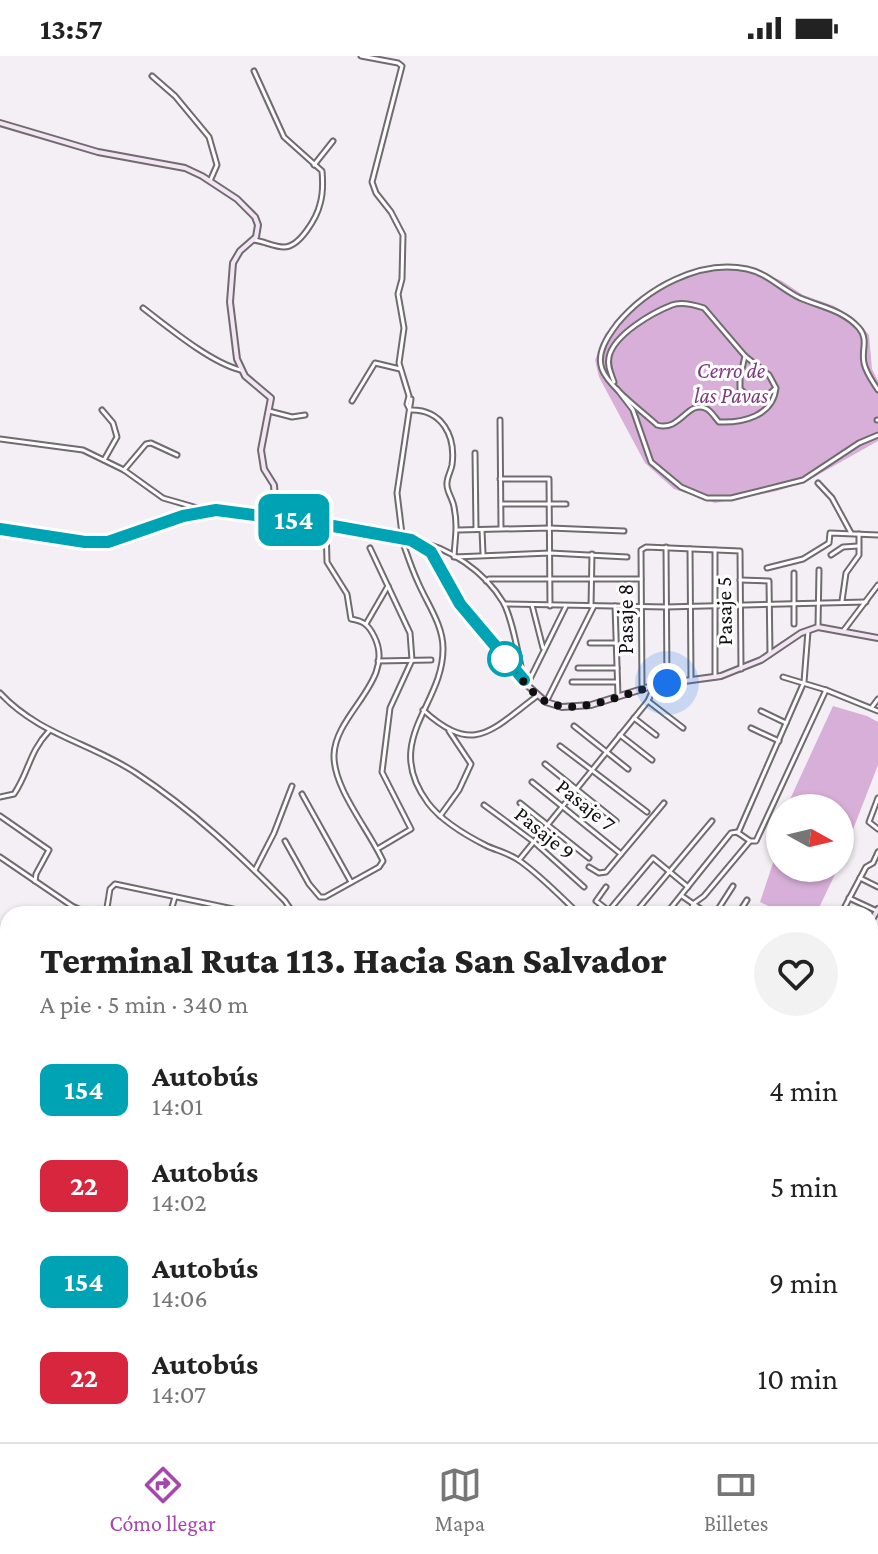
<!DOCTYPE html>
<html lang="es">
<head>
<meta charset="utf-8">
<style>
  body { margin:0; font-family:"Crimson Pro",serif; background:#f2f2f2; color:#222; height:100vh; display:flex; flex-direction:column; font-size:30px; white-space:nowrap }
  * { box-sizing:border-box; margin:0 }
  p { font-size:26px; color:#767676 }
  .icon { flex:none; width:44px; height:44px; fill:none; stroke:currentColor; stroke-width:2; stroke-linecap:round; stroke-linejoin:round }
  .map { position:relative; flex:1; overflow:hidden }
  .drawer { position:absolute; left:0px; top:850px; width:878px; height:536px; display:flex; flex-direction:column; background:#fff; border-radius:24px 24px 0 0; box-shadow:0 2px 6px #0004 }
  .drawer>* { flex:none }
  .badge { padding:0 16px; border-radius:12px; font-size:28px; line-height:52px }
  .needle { width:52px; rotate:98deg }
  .fabs { position:absolute; left:766px; top:738px; display:grid; gap:16px }
  .fabs a { display:grid; place-items:center; width:88px; height:88px; border-radius:50%; background:#fff; box-shadow:0 2px 6px #0004; font-size:40px }
  .you { position:absolute; width:40px; height:40px; margin:-20px; border:6px solid #fff; border-radius:50%; background:#1a73e8; box-shadow:0 0 0 12px #1a73e833 }
  .map>.badge { position:absolute; translate:-50% -50%; box-shadow:0 0 0 4px #fff }
  .round { display:grid; place-items:center; flex:none; width:84px; height:84px; border-radius:42px; background:#f2f2f2 }
  .summary { display:flex; align-items:center; justify-content:space-between; height:136px; padding:0 40px }
  h1 { font-size:38px; font-weight:800; line-height:60px }
  ul { padding:0; list-style:none }
  li { display:flex; align-items:center; gap:24px; height:96px; padding:0 40px }
  li div { flex:1 }
  li b { display:block; font-size:30px }
  li em { font-style:normal }
  li .badge { min-width:88px; font-weight:700; text-align:center }
  .status { display:flex; justify-content:space-between; align-items:center; height:56px; padding:0 40px; background:#fff; direction:ltr }
  .status svg { height:22px; fill:currentColor }
  .tab-bar { display:flex; justify-content:space-around; align-items:center; height:112px; border-top:2px solid #e0e0e0; background:#fff; font-size:22px; color:#767676 }
  .tab-bar a { display:grid; justify-items:center; gap:4px }
  .tab-bar .selected { color:#a746ad }
  .map>svg:first-child { display:block }
  .green { fill:#d8afd9 }
  .lines { fill:none; stroke-linecap:round; stroke-linejoin:round }
  .street-casing { stroke:#6f6b6f; stroke-width:7 }
  .secondary-casing { stroke:#6f6b6f; stroke-width:8 }
  .street { stroke:#fff; stroke-width:3 }
  .secondary { stroke:#f4e5f5; stroke-width:4 }
  .line-casing { stroke:#fff; stroke-width:18 }
  .line { stroke:#00a3b4; stroke-width:12 }
  .walk { stroke:#111011; stroke-width:8; stroke-dasharray:0 14.4 }
  .stop-dot { fill:#fff; stroke:#00a3b4; stroke-width:4 }
  .labels { text-anchor:middle; dominant-baseline:central; stroke-width:6; stroke-linejoin:round; paint-order:stroke }
  .park-label { font-size:22px; font-style:italic; fill:#7b3a7e; stroke:#fffeff }
  .street-label { font-size:22px; fill:#111011; stroke:#fffeff }
</style>
</head>
<body>
<div class="status"><b>13:57</b><svg viewBox="0 0 49 12"><path d="M0 12V9h3v3zM5 12V6h3v6zM10 12V3h3v9zM15 12V0h3v12zM26 1h20v11H26zM47 4h2v5h-2z"/></svg></div>
<div class="map">
<svg width="878" height="1386" viewBox="0 0 878 1386">
  <rect width="100%" height="100%" fill="#f4eff4"/>
  <g class="green">
    <polygon points="743,209 782,225 803,239 834,250 854,262 869,279 872,313 878,325 878,385 807,425 777,435 715,447 674,433 645,407 599,321 595,304 605,278 630,251 661,227 695,214"/>
    <polygon points="833,650 867,660 878,666 878,709 840,807 840,752 786,752"/>
    <polygon points="780,767 780,812 838,812 816,858 785,858 760,846 775,801 774,781"/>
  </g>
  <g class="lines">
    <g class="street-casing">
      <g id="street">
        <path d="M361 0 398 7 402 10 372 126 376 137 391 156 403 179 402 223 398 238 404 272 399 307 409 340 407 348 410 354C442 353 456 380 452 409 451 415 447 421 447 427 446 435 453 443 454 451 458 471 455 481 454 501L550 497 627 501"/>
        <polyline points="152,20 175,40 209,81 217,109 210,125"/>
        <polyline points="314,109 333,85"/>
        <path d="M253 184C264 185 274 191 284 191 300 191 317 161 320 148 323 138 323 126 322 115L284 81 254 15"/>
        <path d="M143 252C168 271 211 307 241 314"/>
        <path d="M614 326C611 317 607 310 609 301 614 278 654 256 672 249 682 245 695 249 704 252L745 300"/>
        <path d="M776 332 761 345 753 344 740 333V322L745 300 769 319 776 332C773 360 743 367 719 366 715 362 711 354 705 352 687 345 680 376 657 369 643 356 608 330 602 313 596 297 608 280 617 268 646 233 699 203 747 213 767 217 781 233 800 242 821 251 843 254 859 272 869 284 861 294 864 307 866 317 873 326 878 334"/>
        <polyline points="617,333 633,354 651,406 681,431 707,442 731,442 803,424 859,387 878,379"/>
        <polyline points="352,345 375,307 400,313"/>
        <polyline points="102,354 113,367 117,381 104,404"/>
        <polyline points="269,355 292,361 305,359"/>
        <polyline points="500,364 501,472"/>
        <polyline points="877,364 878,364"/>
        <polyline points="0,383 83,394 124,414 163,442 208,455"/>
        <polyline points="475,397 476,473"/>
        <polyline points="124,414 146,388 151,387 177,399"/>
        <polyline points="500,423 549,423 550,550"/>
        <polyline points="818,427 832,442 851,477"/>
        <polyline points="502,448 566,448"/>
        <polyline points="458,474 550,472 624,475"/>
        <polyline points="482,474 483,498"/>
        <polyline points="402,478 397,437 411,343"/>
        <path d="M414 485C448 490 485 516 503 546 513 563 519 604 524 624"/>
        <path d="M404 490C408 501 412 513 417 524 426 546 443 568 443 592 444 649 381 684 428 747 441 764 467 780 487 790 498 795 509 797 520 805 541 820 560 840 579 858"/>
        <polyline points="666,491 667,627"/>
        <polyline points="370,492 410,577 412,604 390,652 382,716 411,773 379,792"/>
        <polyline points="690,493 691,624"/>
        <polyline points="715,494 715,621"/>
        <polyline points="831,499 843,491 858,490"/>
        <polyline points="767,512 803,503 829,487 830,477 878,479"/>
        <polyline points="740,524 769,525 770,598"/>
        <polyline points="486,525 489,523 641,523"/>
        <polyline points="842,545 846,517 859,499 859,478"/>
        <polyline points="505,548 666,551 866,546"/>
        <polyline points="532,549 543,592"/>
        <polyline points="591,550 592,498"/>
        <polyline points="615,550 618,640"/>
        <polyline points="366,568 388,530"/>
        <polyline points="794,568 794,517"/>
        <polyline points="818,570 819,514"/>
        <polyline points="844,574 878,529"/>
        <polyline points="590,587 616,587"/>
        <polyline points="378,605 431,604"/>
        <polyline points="578,612 617,612"/>
        <polyline points="783,621 826,634 878,655"/>
        <polyline points="572,626 617,626"/>
        <polyline points="527,629 566,550"/>
        <polyline points="642,632 641,494 646,491 740,495 741,613"/>
        <path d="M0 637C39 679 91 687 136 717 192 754 239 798 285 845L294 858"/>
        <polyline points="648,645 683,672"/>
        <polyline points="546,646 594,550"/>
        <polyline points="872,651 878,643"/>
        <path d="M423 654C474 700 490 675 537 640"/>
        <polyline points="761,655 786,667"/>
        <polyline points="634,662 656,679"/>
        <polyline points="574,670 628,713"/>
        <polyline points="751,672 779,685"/>
        <polyline points="620,679 652,704"/>
        <polyline points="560,690 647,756"/>
        <polyline points="545,708 616,765"/>
        <polyline points="532,726 621,798"/>
        <polyline points="302,738 351,826"/>
        <path d="M0 741 14 738C29 716 29 696 49 675"/>
        <polyline points="878,742 869,766 878,773"/>
        <polyline points="520,747 589,802"/>
        <polyline points="484,749 534,786 584,831"/>
        <polyline points="0,760 49,794 36,818 35,825"/>
        <polyline points="440,760 459,734 471,708 449,675"/>
        <polyline points="738,777 804,626 808,575"/>
        <path d="M285 785 309 828 320 841H325L379 811 383 805C369 774 333 732 334 699 335 657 397 624 374 580 368 568 363 565 351 563L347 538 327 506 326 469"/>
        <polyline points="0,801 72,850 90,858"/>
        <polyline points="519,804 648,645 655,629"/>
        <polyline points="589,811 599,817 606,816 664,747"/>
        <polyline points="255,814 274,777 292,730"/>
        <polyline points="860,822 878,831"/>
        <polyline points="606,831 596,845 609,855"/>
        <polyline points="682,840 708,858"/>
        <polyline points="849,842 877,855"/>
        <polyline points="106,858 110,833 115,828 257,858"/>
        <polyline points="170,858 175,841"/>
        <polyline points="606,858 653,802 688,831"/>
        <polyline points="634,858 712,765"/>
        <polyline points="666,858 731,777 737,776 750,785 756,785 826,634"/>
        <polyline points="690,858 693,848 704,840 750,785"/>
        <polyline points="715,858 733,830"/>
        <polyline points="738,858 747,844"/>
        <polyline points="755,858 758,855 766,858"/>
        <polyline points="841,858 866,811 873,807 878,796"/>
        <polyline points="870,980 874,977"/>
        <polyline points="870,1014 878,1007"/>
        <polyline points="870,1046 878,1041"/>
        <polyline points="870,1189 878,1182"/>
        <polyline points="256,1378 269,1385"/>
        <polyline points="702,1378 703,1386"/>
        <polyline points="598,1386 607,1378"/>
        <polyline points="685,1386 692,1378"/>
      </g>
    </g>
    <g class="secondary-casing">
      <g id="secondary">
        <polyline points="0,67 98,96 185,112 202,120 237,143 255,161 258,169 256,181 240,195 233,207 230,246 237,303 245,320 271,342 261,394 264,413 274,429 276,461"/>
        <polyline points="0,473 103,486 125,482 183,460 222,454 322,468 411,484 431,496 460,548 527,629 546,646 562,651 591,649 655,629 721,620 761,604 801,577 818,571 878,582"/>
        <polyline points="870,867 878,853"/>
        <polyline points="0,1316 8,1315"/>
      </g>
    </g>
    <use href="#street" class="street"/>
    <use href="#secondary" class="secondary"/>
  </g>
  <g class="lines">
    <g class="line-casing">
      <polyline id="line" points="0,473 85,486 108,486 183,460 216,454 322,468 411,484 431,496 460,548 524,624"/>
    </g>
    <use href="#line" class="line"/>
    <path class="walk" d="M505 603C516 615 526 631 539 641 571 667 631 633 667 627"/>
  </g>
  <circle class="stop-dot" cx="505" cy="603" r="16"/>
  <g class="labels">
    <g class="park-label">
      <text x="731" y="314">Cerro de<tspan x="731" dy="25">las Pavas</tspan></text>
    </g>
    <g class="street-label">
      <text transform="translate(724 555) rotate(-91)">Pasaje 5</text>
      <text transform="translate(625 563) rotate(-90)">Pasaje 8</text>
      <text transform="translate(586 749) rotate(39)">Pasaje 7</text>
      <text transform="translate(545 777) rotate(39)">Pasaje 9</text>
    </g>
  </g>
</svg>
<div class="fabs">
<a><svg class="needle" viewBox="-14 -14 28 28"><path d="M0-13l5 13h-10z" fill="#e53935"/><path d="M0 13l5-13h-10z" fill="#767676"/></svg></a>
</div>
<div class="you" style="left:667px;top:627px"></div>
<b class="badge" style="left:294px;top:464px;background:#00a3b4;color:#fff">154</b>
<section class="drawer">
<div class="summary"><div><h1>Terminal Ruta 113. Hacia San Salvador</h1><p>A pie · 5 min · 340 m</p></div><a class="round"><svg class="icon" aria-label="heart" viewBox="0 0 24 24"><path d="M12 20l-8-8c-3-5 5-10 8-4 3-6 11-1 8 4z"/></svg></a></div>
<ul>
<li><span class="badge" style="background:#00a3b4;color:#fff">154</span><div><b>Autobús</b><p>14:01</p></div><em>4 min</em></li>
<li><span class="badge" style="background:#d7263d;color:#fff">22</span><div><b>Autobús</b><p>14:02</p></div><em>5 min</em></li>
<li><span class="badge" style="background:#00a3b4;color:#fff">154</span><div><b>Autobús</b><p>14:06</p></div><em>9 min</em></li>
<li><span class="badge" style="background:#d7263d;color:#fff">22</span><div><b>Autobús</b><p>14:07</p></div><em>10 min</em></li>
</ul>
</section>
</div>
<nav class="tab-bar">
<a class="selected"><svg class="icon" aria-label="directions" viewBox="0 0 24 24"><path d="M12 3l9 9-9 9-9-9zM9 14v-3h6M13 9l2 2-2 2"/></svg>Cómo llegar</a>
<a><svg class="icon" aria-label="map" viewBox="0 0 24 24"><path d="M3 6l6-2 6 2 6-2v14l-6 2-6-2-6 2zM9 4v14M15 6v14"/></svg>Mapa</a>
<a><svg class="icon" aria-label="tickets" viewBox="0 0 24 24"><path d="M3 7h18v10H3zM15 7v10"/></svg>Billetes</a>
</nav>
</body>
</html>
